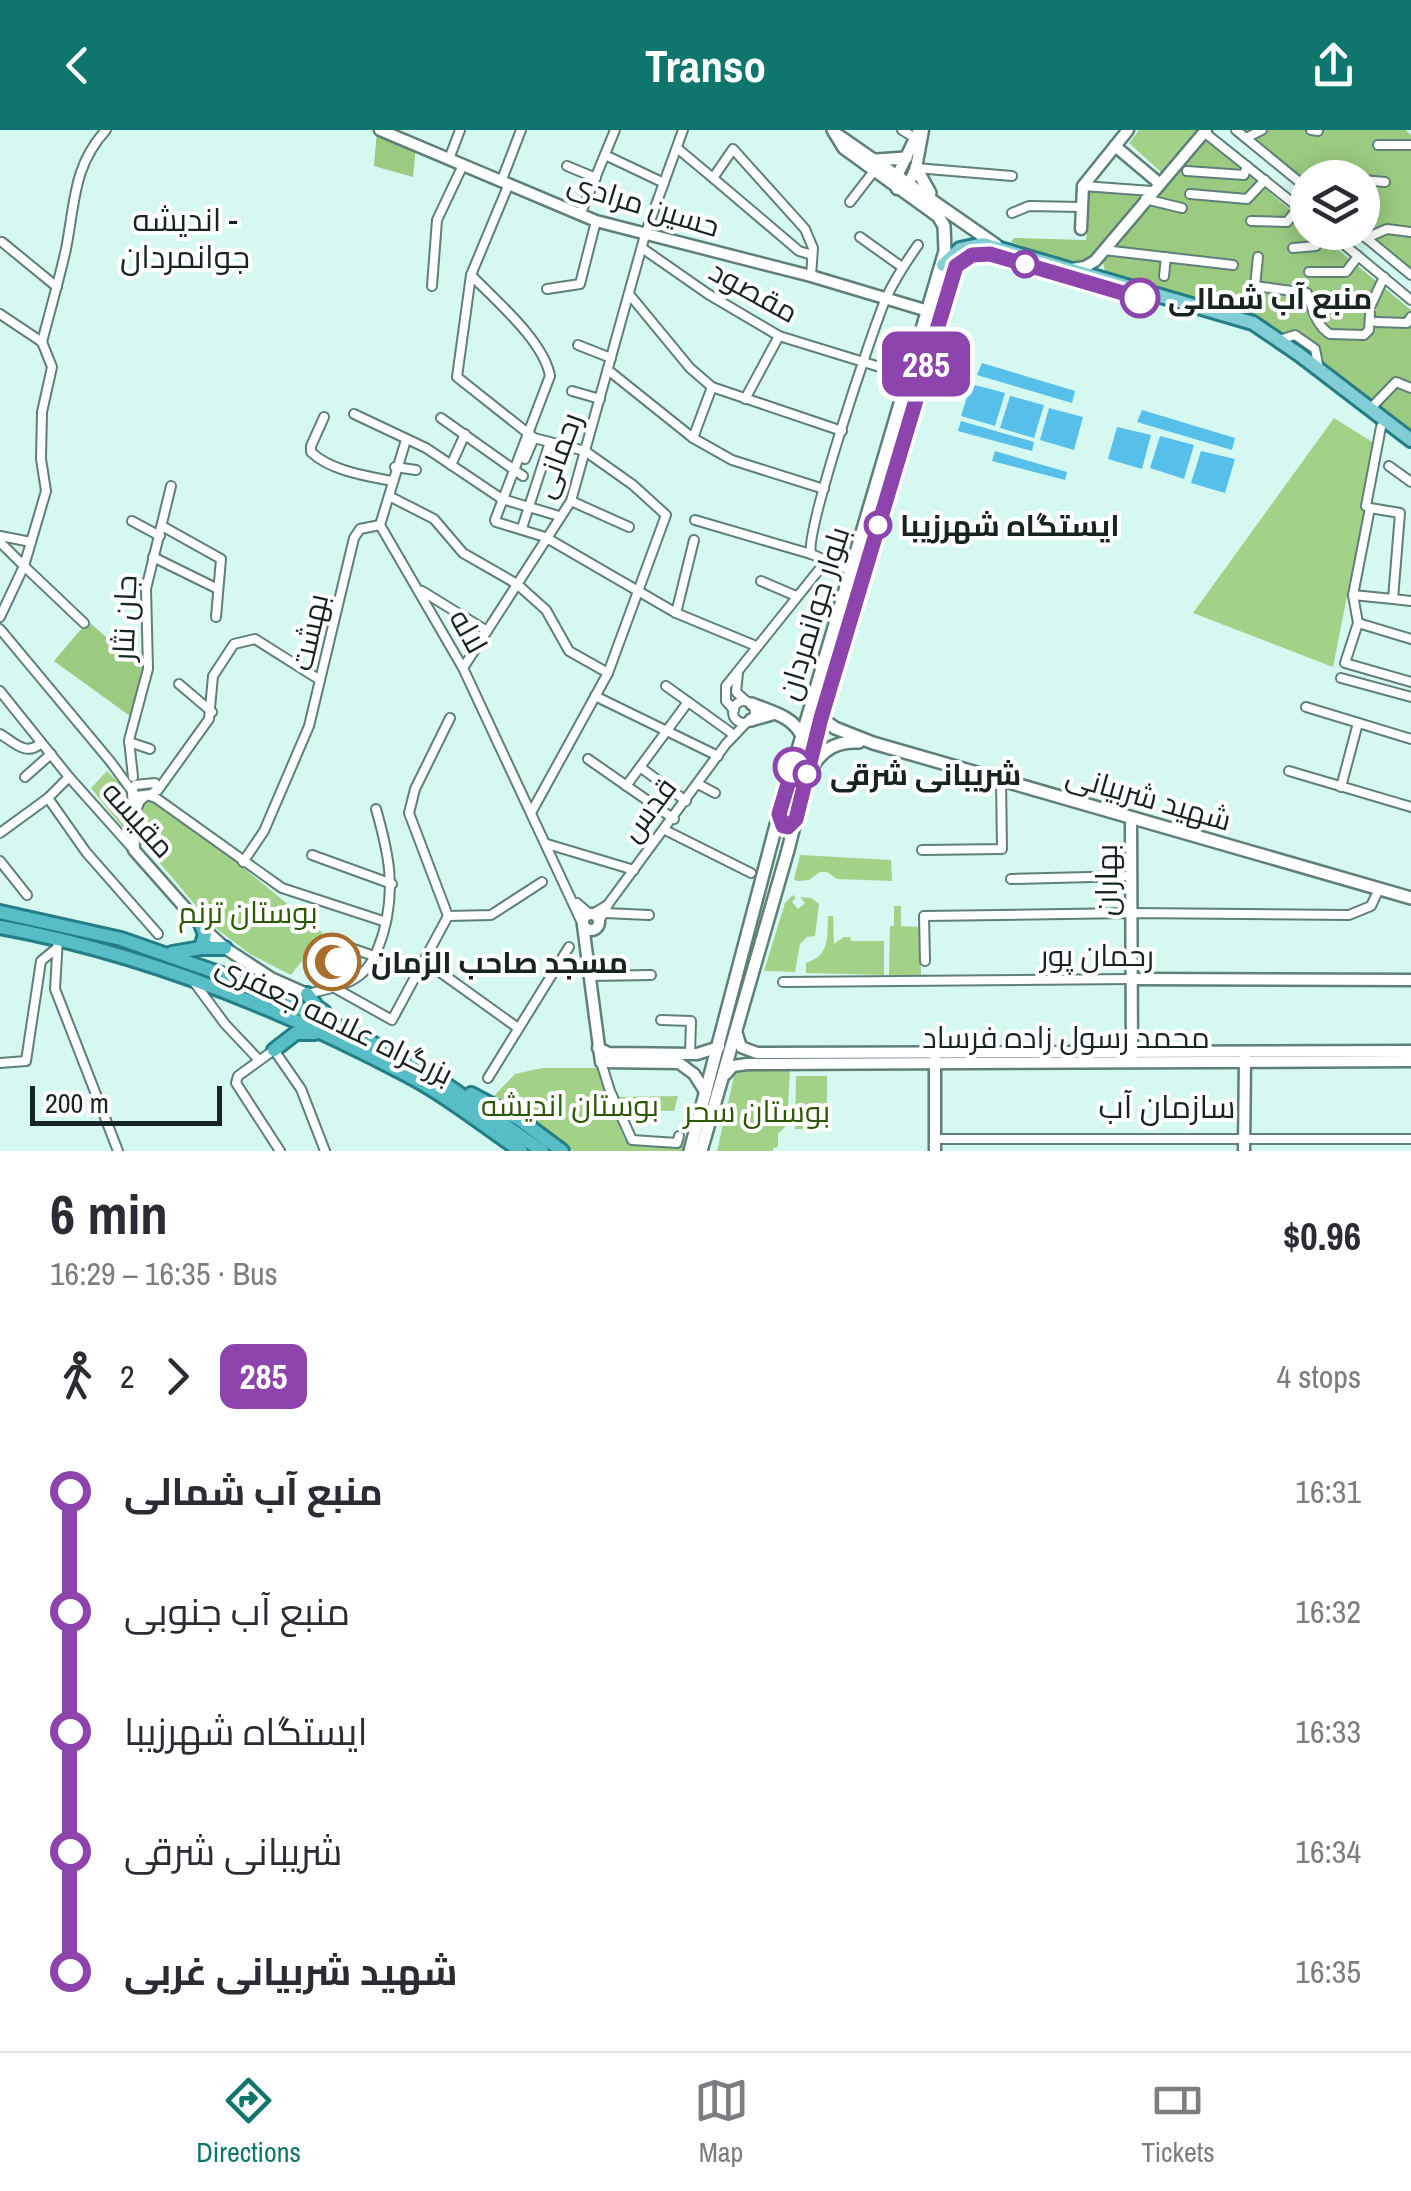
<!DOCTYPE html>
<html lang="en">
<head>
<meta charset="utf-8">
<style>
  body { margin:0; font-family:"Archivo Narrow",Cairo,sans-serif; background:#f7f7f7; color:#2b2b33; height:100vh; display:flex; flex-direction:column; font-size:38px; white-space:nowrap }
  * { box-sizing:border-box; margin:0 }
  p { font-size:32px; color:#7c7c81 }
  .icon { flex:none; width:55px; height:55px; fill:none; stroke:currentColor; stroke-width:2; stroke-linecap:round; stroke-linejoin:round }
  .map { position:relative; height:1021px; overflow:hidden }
  .details { display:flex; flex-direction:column; background:#fff; flex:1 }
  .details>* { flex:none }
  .badge { padding:0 20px; border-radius:15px; font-size:35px; line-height:65px }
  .tools { position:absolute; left:1290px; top:30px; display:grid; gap:20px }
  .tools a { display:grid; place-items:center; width:90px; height:90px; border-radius:50%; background:#fff; box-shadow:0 5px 25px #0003; font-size:50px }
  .scale { position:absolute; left:30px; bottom:25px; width:192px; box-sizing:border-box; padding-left:10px; border:5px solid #172522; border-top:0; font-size:28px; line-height:35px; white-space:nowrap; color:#172522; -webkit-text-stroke:8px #fff; paint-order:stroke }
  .map>.badge { position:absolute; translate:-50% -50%; box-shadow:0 0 0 5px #fff }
  .legs { display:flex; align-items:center; gap:15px; height:110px; padding:0 50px; font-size:32px }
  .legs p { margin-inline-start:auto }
  .head { display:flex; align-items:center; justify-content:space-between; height:170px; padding:0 50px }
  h1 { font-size:55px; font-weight:800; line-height:75px }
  ul { padding:0 50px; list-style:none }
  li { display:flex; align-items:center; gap:35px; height:120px; font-size:38px }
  li i { display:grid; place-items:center; width:15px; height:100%; margin:0 12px; background:currentColor }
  li i::after { content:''; width:25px; height:25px; margin:-12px; border:8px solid; border-radius:50%; background:#fff }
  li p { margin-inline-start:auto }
  li:first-child i { background:linear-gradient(#0000 50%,currentColor 0) }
  li:last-child i { background:linear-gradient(currentColor 50%,#0000 0) }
  header { display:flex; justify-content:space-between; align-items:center; height:130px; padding:0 50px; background:#0f766e; color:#fff; font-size:45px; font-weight:800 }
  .dock { display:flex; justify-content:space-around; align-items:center; height:140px; border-top:2px solid #e1e1e2; background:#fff; font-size:28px; color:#7c7c81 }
  .dock a { display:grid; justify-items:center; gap:5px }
  .dock .current { color:#0f766e }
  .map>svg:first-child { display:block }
  .green { fill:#a1d288 }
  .forest { fill:#9acb80 }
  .water { fill:#56bfea }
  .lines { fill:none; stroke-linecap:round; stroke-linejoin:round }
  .minor-casing { stroke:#5f7f79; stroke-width:12 }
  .tertiary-casing { stroke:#5f7f79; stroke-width:15 }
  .secondary-casing { stroke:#5f7f79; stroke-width:16 }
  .primary-casing { stroke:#257e85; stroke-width:18 }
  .trunk-casing { stroke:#257e85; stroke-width:18 }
  .minor { stroke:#fff; stroke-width:8 }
  .tertiary { stroke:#fff; stroke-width:10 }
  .secondary { stroke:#fff; stroke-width:11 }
  .primary { stroke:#81ced6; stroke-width:12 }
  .trunk { stroke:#57bec8; stroke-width:12 }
  .line-1-casing { stroke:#fff; stroke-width:22 }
  .line-1 { stroke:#8e44ad; stroke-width:15 }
  .stop-1-dot { fill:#fff; stroke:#8e44ad; stroke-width:5 }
  .labels { text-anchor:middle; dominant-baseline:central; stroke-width:8; stroke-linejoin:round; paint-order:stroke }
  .street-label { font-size:30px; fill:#172522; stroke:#fff }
  .stop-label { font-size:30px; font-weight:bold; fill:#172522; stroke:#fff; text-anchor:start }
  .park-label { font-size:30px; fill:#2c5808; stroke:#fff }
  .poi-label { font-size:30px; font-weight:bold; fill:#172522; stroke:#fff; text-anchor:start }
  .neighbourhood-label { font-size:32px; fill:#172522; stroke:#fff }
</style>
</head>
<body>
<header><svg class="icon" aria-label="back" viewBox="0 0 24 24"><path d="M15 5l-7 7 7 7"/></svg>Transo<svg class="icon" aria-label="share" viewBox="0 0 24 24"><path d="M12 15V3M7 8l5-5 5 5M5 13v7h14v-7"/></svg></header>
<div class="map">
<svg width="1411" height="1021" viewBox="0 0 1411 1021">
  <rect width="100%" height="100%" fill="#d5f8f1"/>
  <g class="green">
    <polygon points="1139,0 1200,0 1162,43 1129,13"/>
    <polygon points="1334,288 1377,315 1333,537 1193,483"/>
    <polygon points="107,641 120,654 124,699 91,658"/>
    <polygon points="147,666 164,673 323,803 291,845 250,824 213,796 143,713 143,678"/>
    <polygon points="800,725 891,730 892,751 837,749 827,742 820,742 809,750 797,751 794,749"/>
    <polygon points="793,765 796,768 792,772 798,779 805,773 800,767 811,768 819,774 815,806 807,807 800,814 795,842 764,841 785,773"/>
    <polygon points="894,776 901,776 901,796 920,797 921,846 889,845 890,796 894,796"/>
    <path d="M828 786H833L834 814 844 807H850L851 811H884V845L806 843V833C830 826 827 808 828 786Z"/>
    <polygon points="542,938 597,938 624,1008 630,1015 685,1016 684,1021 573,1021 494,966 515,944"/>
    <polygon points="736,938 790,939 787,995 778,1004 778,1017 773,1018 773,1021 717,1021"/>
    <polygon points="796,946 827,946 827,999 795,999"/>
    <polygon points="678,966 674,981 620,980 616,967"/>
  </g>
  <g class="forest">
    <polygon points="377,0 416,15 413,47 374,36"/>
    <polygon points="1239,0 1406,0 1411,5 1411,143 1362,102 1362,48 1308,48 1307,58"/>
    <polygon points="1206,9 1307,94 1308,102 1318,103 1411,180 1411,303 1275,201 1107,147 1102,130"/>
    <polygon points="1086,60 1142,63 1144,66 1091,130 1074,136 1035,126 1036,121 1011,112 1014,108 1086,110 1089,92 1084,91"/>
    <polygon points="88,491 117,517 147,535 134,589 54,531"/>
  </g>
  <g class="water">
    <polygon points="982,233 1075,261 1072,273 977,245"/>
    <polygon points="971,254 1005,263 995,296 961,286"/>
    <polygon points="1010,266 1044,275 1034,308 1000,298"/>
    <polygon points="1049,278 1083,287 1074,320 1040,310"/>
    <polygon points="1142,280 1235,308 1232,320 1137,292"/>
    <polygon points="961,291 1034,312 1032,321 958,301"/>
    <polygon points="1117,297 1151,305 1142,339 1108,329"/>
    <polygon points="1160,306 1194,315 1184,349 1150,338"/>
    <polygon points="995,321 1067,342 1065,350 992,331"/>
    <polygon points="1201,321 1235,329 1225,363 1191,353"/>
  </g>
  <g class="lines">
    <g class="minor-casing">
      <g id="minor">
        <polyline points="902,0 915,8"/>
        <polyline points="1236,0 1308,59"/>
        <polyline points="1311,0 1318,1"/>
        <polyline points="1204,2 1308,85"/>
        <polyline points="1246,8 1262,0"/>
        <polyline points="1378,15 1411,15"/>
        <polyline points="677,18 713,48 733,19 805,99 813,118 811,146"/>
        <polyline points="605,25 664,53"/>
        <polyline points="449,29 460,0"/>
        <polyline points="567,36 596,48"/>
        <polyline points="916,38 1012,46"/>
        <polyline points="1187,41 1244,45 1247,36"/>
        <polyline points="713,48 799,121 812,125"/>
        <polyline points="1319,48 1341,48"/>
        <polyline points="1362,50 1385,52"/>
        <polyline points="501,52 521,0"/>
        <polyline points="508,56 471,145 457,247 534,308 585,321 633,355 666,385 608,543 532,681"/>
        <polyline points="1083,56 1152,61"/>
        <polyline points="1190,64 1247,69 1265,50"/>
        <polyline points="1145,69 1182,78"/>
        <polyline points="850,72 874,41"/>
        <polyline points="1012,83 1029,76 1081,77"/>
        <polyline points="580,85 615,0"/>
        <polyline points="1251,91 1287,92 1298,78"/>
        <polyline points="1329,102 1411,170"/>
        <polyline points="1359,102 1411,145"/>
        <polyline points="860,107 902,137"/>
        <polyline points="1366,108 1387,99 1411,102"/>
        <polyline points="2,112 57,157"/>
        <polyline points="642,118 708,164 779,206 909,246"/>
        <polyline points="1293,118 1316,116 1323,102"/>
        <polyline points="1104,120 1233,135"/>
        <polyline points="1309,142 1346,142 1358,126"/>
        <path d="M471 145C495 170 544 211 550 246L495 390"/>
        <polyline points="1164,146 1166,127"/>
        <polyline points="432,156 437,90 463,35"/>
        <polyline points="1255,156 1258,127"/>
        <polyline points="547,159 580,154 596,91"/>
        <polyline points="629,164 690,238 712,257 842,301"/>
        <polyline points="1371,175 1384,147"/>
        <path d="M1252 178 1255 156 1307 163C1312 177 1316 196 1330 204L1364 205 1369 200 1370 184"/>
        <polyline points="0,184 42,212"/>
        <polyline points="1376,192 1407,193 1411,187"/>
        <polyline points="1279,210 1295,205 1315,219 1319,239"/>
        <path d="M42 212C50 181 59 150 66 119 75 73 73 36 106 0"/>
        <polyline points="578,215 611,228"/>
        <polyline points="608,240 693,308 732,330 824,359"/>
        <polyline points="572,261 600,269"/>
        <polyline points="745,269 779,206"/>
        <polyline points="1370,279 1396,252 1411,258"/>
        <polyline points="354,284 426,318 502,369 559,386"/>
        <path d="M324 287 311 316V322C331 341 366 346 392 351"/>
        <polyline points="441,288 523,346"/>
        <polyline points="693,308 712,257"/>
        <polyline points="406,310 380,395 463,538 583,795"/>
        <polyline points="525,329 534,308"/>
        <polyline points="451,335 465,304"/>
        <polyline points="1389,336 1411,352"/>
        <polyline points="395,337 416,340"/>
        <polyline points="389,366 434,389 463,423 517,454 546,480 569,521 608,543"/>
        <polyline points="571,371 629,397"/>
        <polyline points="1366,376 1381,297"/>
        <polygon points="1370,378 1400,383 1393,469 1353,465"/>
        <polyline points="695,390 811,424 852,441"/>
        <polyline points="132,391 160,406"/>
        <polyline points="496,392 545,407 676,483 756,516"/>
        <polyline points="162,396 221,429 216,487"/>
        <polyline points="522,398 549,315"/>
        <polyline points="0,406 31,412"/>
        <polyline points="0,412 24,436 46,361 41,329 42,282 52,237 42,212"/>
        <path d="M811 424C805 401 872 201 886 168 895 149 906 132 918 115"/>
        <polyline points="153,427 218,459"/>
        <polyline points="761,451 796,466"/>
        <polyline points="422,461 487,501"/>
        <polyline points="1353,465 1358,493 1345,533 1411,552"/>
        <polyline points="1393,469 1411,471"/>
        <polyline points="676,483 694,410"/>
        <polyline points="0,487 24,436 84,493"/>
        <polyline points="1358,493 1411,509"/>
        <polyline points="0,499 110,631 132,661 133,683"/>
        <polyline points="463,538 571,371 645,105 683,0"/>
        <polyline points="738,543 736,562 746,571"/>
        <polyline points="1341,548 1411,567"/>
        <polyline points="179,554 212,582"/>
        <polyline points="666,556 730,602"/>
        <polyline points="0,561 69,647 134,720"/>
        <polyline points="595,566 718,626"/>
        <circle cx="744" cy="582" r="11"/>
        <polyline points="1306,577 1411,609"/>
        <polyline points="734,580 726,571 726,556 826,431"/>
        <path d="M0 604C14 612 26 627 41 613"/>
        <polyline points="129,612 150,619"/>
        <polyline points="588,629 674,689"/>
        <polyline points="640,637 686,671"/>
        <polyline points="1289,641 1411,677"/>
        <polyline points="25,647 51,624"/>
        <polyline points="133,647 129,610 148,539 146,459 171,356"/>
        <polygon points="155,653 159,657 152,664 136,666 132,661 135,655"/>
        <polyline points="698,654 715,663"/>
        <polyline points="626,656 688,572"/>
        <polyline points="1341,657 1358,593"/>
        <polyline points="158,660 209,589 213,546 234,514 255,509 320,550"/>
        <polyline points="48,668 86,722 158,804"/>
        <polyline points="133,687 140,671 147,665 156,668 282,758 386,792"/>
        <polyline points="665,700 751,743"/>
        <polyline points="0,703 48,668 69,647"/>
        <polyline points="547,714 634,740"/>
        <polyline points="922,720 1002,719 1001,650"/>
        <polyline points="312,725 392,754"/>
        <polyline points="0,731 27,765"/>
        <polyline points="243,732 264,701 309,596 354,408 360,399 380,395"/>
        <polyline points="1011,749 1131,746"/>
        <polyline points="577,773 591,785 606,776"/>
        <polyline points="605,783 649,785"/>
        <polyline points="448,786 409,683 415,659 450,588"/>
        <polyline points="598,793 609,773 726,614 747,592"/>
        <polyline points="58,808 55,859 118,1021"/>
        <polyline points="348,817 374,826"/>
        <polyline points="925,831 924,786 1131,783 1349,785 1371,776 1379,759"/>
        <polyline points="426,832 518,898"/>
        <polyline points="589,846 651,845"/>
        <polyline points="194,852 225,894 259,930"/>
        <polyline points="783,852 1132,849"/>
        <polyline points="333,857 392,890 448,786 491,785 542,752"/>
        <path d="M307 864C324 860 346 856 360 845 373 835 378 819 383 804 396 759 389 724 376 679"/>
        <polyline points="661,890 691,891 690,924"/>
        <polyline points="601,932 610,961 632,1010 677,1013 679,1006"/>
        <polyline points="0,933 26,931 41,831 57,818"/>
        <polyline points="488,948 569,817"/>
        <polyline points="935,1009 1411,1009"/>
        <polyline points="280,1021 236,953 238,946 274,920 301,959 325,1021"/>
      </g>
    </g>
    <g class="tertiary-casing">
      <g id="tertiary">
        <polyline points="380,0 596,91 811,146 928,181"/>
        <polyline points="919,0 897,46 897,59 909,53 916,38 923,0"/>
        <polyline points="1115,16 1159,53"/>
        <polyline points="1081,99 1083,56 1128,0"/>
        <polyline points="1071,139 1085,137 1095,131 1206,0"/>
        <polyline points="133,687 134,720 202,797 225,818 271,848 307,864"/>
        <polyline points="1131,688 1132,926"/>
        <circle cx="591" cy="792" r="8"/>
        <polyline points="583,795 601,932 679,933 694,944 706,963"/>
        <polyline points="1132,849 1411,850"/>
        <polyline points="736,901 741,917 757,923 1411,921"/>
        <polyline points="598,918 609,923 697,924 719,917"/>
        <polyline points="726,944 733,936 747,934 1411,931"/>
        <polyline points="935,1021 935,929"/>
        <polyline points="1244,1021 1245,927"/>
      </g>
    </g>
    <g class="secondary-casing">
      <g id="secondary">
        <polyline points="839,6 996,115"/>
        <polyline points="876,30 906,28"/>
        <polyline points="916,38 930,63"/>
        <path d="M752 574C771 582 793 586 802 606"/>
        <polyline points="821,588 835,598 873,613 1411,768"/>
        <polyline points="751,590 772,584"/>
        <path d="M812 637C823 619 837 611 859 612"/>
        <polyline points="690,1021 779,684 945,121 944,96 938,86 844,18 833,0"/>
        <polyline points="701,1021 788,720 821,588 952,145"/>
      </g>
    </g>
    <g class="primary-casing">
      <g id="primary">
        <polyline points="943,135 960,119 983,114 1253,193 1300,225 1411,310"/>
        <path d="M952 145C961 125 978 121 999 127"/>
      </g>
    </g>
    <g class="trunk-casing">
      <g id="trunk">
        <polyline points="0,782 121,809 244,852 416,934 542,1021"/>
        <path d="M0 797C143 823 278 877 407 945 447 966 483 995 521 1021"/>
        <polyline points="201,818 225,818"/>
        <polyline points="172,823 201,818 205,804 202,797"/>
        <polyline points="307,864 317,877 324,882"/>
        <polyline points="274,920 296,903 315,903"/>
        <polyline points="471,964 519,989 562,1021"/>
      </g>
    </g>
    <use href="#minor" class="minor"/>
    <use href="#tertiary" class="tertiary"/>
    <use href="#secondary" class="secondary"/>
    <use href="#primary" class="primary"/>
    <use href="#trunk" class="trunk"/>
  </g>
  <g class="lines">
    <g class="line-1-casing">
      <polyline id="line-1" points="793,637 779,684 783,696 788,697 796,689 821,588 956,136 972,125 990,124 1140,168"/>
    </g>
    <use href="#line-1" class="line-1"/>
  </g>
  <defs>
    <g id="mosque-ring" transform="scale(2.875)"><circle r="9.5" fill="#fff" stroke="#a86e2d" stroke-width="1.5"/><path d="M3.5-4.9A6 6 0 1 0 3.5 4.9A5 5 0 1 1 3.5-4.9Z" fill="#a86e2d"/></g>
  </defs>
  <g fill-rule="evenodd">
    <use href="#mosque-ring" x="332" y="832"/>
  </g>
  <g class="stop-1-dot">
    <circle cx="1025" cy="134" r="12"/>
    <circle cx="1140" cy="168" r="18"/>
    <circle cx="878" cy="395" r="12"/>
    <circle cx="793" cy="637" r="18"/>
    <circle cx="807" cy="644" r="12"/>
  </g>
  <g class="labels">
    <g class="street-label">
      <text transform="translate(644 74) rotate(17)">حسین مرادی</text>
      <text transform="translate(754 161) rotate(29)">مقصود</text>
      <text transform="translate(557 325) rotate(-70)">رحمانی</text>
      <text transform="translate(813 483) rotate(-73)">بلوار جوانمردان</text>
      <text transform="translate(124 488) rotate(-88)">جان نثار</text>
      <text transform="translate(469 501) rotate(61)">لاله</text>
      <text transform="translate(309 502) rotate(-77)">بهشت</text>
      <text transform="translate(1149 667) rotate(16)">شهید شربیانی</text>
      <text transform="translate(648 679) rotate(-53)">قدس</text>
      <text transform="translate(139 689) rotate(48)">مقیسه</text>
      <text transform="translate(1106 750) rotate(-90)">بهاران</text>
      <text x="1097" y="825">رحمان پور</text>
      <text transform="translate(335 889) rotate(26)">بزرگراه علامه جعفری</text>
      <text x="1066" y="907">محمد رسول زاده فرساد</text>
    </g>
    <g class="stop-label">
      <text x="1168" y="168">منبع آب شمالی</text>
      <text x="900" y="395">ایستگاه شهرزیبا</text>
      <text x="830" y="644">شریبانی شرقی</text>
    </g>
    <g class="park-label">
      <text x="248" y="782">بوستان ترنم</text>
      <text x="570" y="975">بوستان اندیشه</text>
      <text x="757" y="981">بوستان سحر</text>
    </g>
    <g class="poi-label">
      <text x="371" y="832">مسجد صاحب الزمان</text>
    </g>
    <g class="neighbourhood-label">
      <text x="185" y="89">اندیشه -<tspan x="185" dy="37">جوانمردان</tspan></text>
      <text x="1167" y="976">سازمان آب</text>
    </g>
  </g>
</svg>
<div class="tools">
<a><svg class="icon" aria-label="layers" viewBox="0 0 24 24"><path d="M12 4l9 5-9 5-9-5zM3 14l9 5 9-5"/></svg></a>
</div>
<div class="scale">200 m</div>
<b class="badge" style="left:926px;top:234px;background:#8e44ad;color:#fff">285</b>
</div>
<section class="details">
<div class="head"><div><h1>6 min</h1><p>16:29 – 16:35 · Bus</p></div><b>$0.96</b></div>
<div class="legs"><svg class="icon" aria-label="walk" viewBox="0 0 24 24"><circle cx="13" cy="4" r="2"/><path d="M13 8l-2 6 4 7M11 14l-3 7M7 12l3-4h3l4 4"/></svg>2<svg class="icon" aria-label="forward" viewBox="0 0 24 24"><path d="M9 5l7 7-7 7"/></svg><b class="badge" style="background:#8e44ad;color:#fff">285</b><p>4 stops</p></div>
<ul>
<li><i style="color:#8e44ad"></i><b>منبع آب شمالی</b><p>16:31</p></li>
<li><i style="color:#8e44ad"></i><span>منبع آب جنوبی</span><p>16:32</p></li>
<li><i style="color:#8e44ad"></i><span>ایستگاه شهرزیبا</span><p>16:33</p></li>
<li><i style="color:#8e44ad"></i><span>شریبانی شرقی</span><p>16:34</p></li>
<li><i style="color:#8e44ad"></i><b>شهید شربیانی غربی</b><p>16:35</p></li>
</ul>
</section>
<nav class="dock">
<a class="current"><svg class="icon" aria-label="directions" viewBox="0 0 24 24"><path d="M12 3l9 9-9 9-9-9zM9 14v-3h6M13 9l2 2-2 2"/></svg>Directions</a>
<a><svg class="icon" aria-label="map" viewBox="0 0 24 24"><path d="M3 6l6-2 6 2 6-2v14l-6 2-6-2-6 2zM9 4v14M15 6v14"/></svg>Map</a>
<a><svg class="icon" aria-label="tickets" viewBox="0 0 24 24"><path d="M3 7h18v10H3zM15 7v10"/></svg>Tickets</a>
</nav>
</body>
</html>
